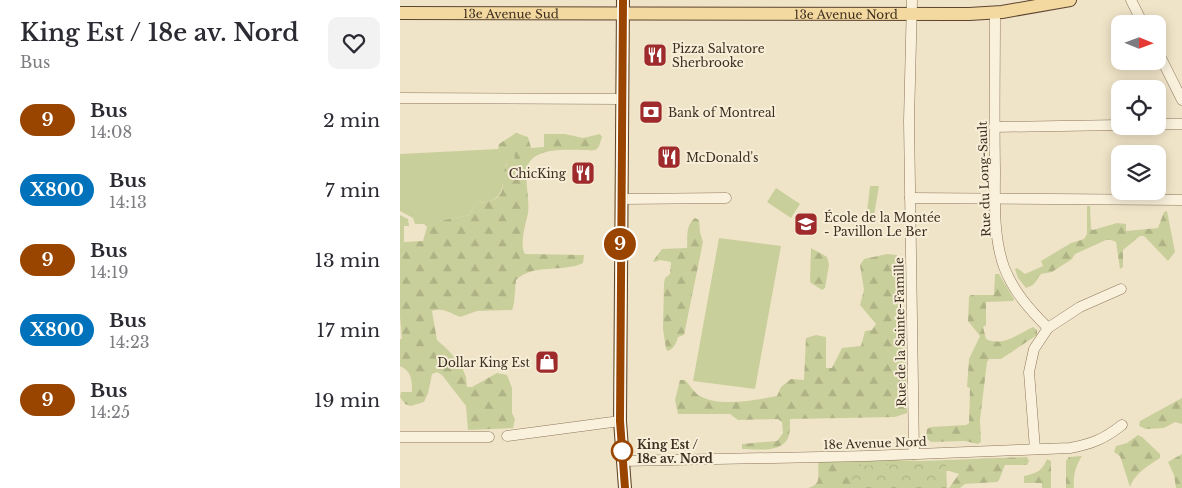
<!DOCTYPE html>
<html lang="fr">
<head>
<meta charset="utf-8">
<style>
  body { margin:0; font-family:"Libre Baskerville",serif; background:#f2f2f3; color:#2b2b33; height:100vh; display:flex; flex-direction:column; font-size:19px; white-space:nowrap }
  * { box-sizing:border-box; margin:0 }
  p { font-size:16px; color:#7c7c81 }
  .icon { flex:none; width:28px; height:28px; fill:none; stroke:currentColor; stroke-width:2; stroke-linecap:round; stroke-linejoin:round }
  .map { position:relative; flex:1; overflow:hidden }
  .drawer { display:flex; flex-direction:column; background:#fff; width:400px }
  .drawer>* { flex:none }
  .badge { padding:0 10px; border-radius:16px; font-size:18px; line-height:32px }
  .needle { width:32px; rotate:91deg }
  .tools { position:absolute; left:711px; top:15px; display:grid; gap:10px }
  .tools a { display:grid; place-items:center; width:55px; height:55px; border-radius:10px; background:#fff; box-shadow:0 2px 12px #0003; font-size:25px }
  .map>.badge { position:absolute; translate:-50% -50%; box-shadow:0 0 0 2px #fff }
  .round { display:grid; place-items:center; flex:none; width:52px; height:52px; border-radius:10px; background:#f2f2f3 }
  .head { display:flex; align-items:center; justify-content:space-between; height:85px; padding:0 20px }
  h1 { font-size:24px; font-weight:600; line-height:38px }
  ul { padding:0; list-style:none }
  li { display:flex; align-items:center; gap:15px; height:70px; padding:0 20px }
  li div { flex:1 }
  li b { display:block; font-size:19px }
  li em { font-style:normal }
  li .badge { min-width:55px; font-weight:700; text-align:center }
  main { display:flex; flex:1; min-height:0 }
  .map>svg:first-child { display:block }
  .green { fill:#c9cf9b }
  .forest { fill:url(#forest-firs) }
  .park { fill:url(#park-crowns) }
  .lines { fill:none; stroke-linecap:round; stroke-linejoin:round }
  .minor-casing { stroke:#8d765c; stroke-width:11 }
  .major-casing { stroke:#5b4430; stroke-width:14 }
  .minor { stroke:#faf1dc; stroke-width:10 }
  .major { stroke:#f3d9a0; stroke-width:12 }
  .line-casing { stroke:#fff; stroke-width:11 }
  .line { stroke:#994500; stroke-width:8 }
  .stop-dot { fill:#fff; stroke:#994500; stroke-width:2.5 }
  .labels { text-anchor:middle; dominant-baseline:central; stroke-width:4; stroke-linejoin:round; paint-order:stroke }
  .street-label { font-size:12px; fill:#3d2e20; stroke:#f7eed8 }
  .poi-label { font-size:12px; fill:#3d2e20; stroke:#f7eed8; text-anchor:start }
  .stop-label { font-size:12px; font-weight:bold; fill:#3d2e20; stroke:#f7eed8; text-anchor:start }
</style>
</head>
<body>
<main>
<section class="drawer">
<div class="head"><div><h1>King Est / 18e av. Nord</h1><p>Bus</p></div><a class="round"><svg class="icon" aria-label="heart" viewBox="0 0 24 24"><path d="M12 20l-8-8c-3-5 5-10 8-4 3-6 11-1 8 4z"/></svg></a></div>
<ul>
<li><span class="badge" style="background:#994500;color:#fff">9</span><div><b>Bus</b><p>14:08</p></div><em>2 min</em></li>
<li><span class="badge" style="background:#0072bc;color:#fff">X800</span><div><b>Bus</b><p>14:13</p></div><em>7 min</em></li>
<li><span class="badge" style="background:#994500;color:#fff">9</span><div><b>Bus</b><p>14:19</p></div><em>13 min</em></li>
<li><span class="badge" style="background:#0072bc;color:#fff">X800</span><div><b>Bus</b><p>14:23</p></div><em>17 min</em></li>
<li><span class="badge" style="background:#994500;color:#fff">9</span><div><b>Bus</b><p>14:25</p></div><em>19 min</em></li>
</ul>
</section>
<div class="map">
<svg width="782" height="488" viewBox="0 0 782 488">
  <defs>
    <pattern id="forest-firs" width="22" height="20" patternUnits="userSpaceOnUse" patternTransform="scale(1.25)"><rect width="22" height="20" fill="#c9cf9b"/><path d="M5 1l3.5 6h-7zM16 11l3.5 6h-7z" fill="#aeb285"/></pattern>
    <pattern id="park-crowns" width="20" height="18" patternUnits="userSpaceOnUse" patternTransform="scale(1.25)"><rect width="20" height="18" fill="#c9cf9b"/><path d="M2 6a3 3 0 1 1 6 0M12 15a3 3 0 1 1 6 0" fill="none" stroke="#aeb285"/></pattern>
  </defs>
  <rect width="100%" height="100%" fill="#f0e4c8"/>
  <g class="green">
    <path d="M98 149 100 152H115V160L106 164C101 189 106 202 75 203L70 215 34 222 27 227 24 224H15L13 218 0 211V154Z"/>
    <polygon points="470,186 479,186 473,221 466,220"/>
    <polygon points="376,188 400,204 391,218 367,202"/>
    <polygon points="0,215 8,219 9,226 4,226 4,242 0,247"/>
    <polygon points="319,238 381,246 355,389 293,381"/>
  </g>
  <g class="forest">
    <path d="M116 133 128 137 131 148 144 147V134H165L183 138 200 134 202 137C200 142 200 148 195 150 192 151 186 150 183 150 167 150 134 147 127 167 124 176 130 200 128 213 126 223 119 245 125 254L184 255 183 263C162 273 134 263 116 280L114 303 112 310 77 311 60 317C51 313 42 307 32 311L37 340 48 350 61 365 66 377 67 387H72L97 373 107 375 112 388V413L115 419 113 428 68 430 66 406 42 375 37 372 32 374 28 393 24 402 11 406 5 404 0 397 1 392H12C12 380 12 372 0 366V340L2 338 0 317V247L4 242 23 241 27 227 33 222 70 215 75 203C118 201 94 179 109 161L115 160 114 152H100L98 149 99 144Z"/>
    <polygon points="687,206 690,206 691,229 693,230 717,223 726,224 726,231 758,228 764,212 767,211 775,252 768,261 744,236 740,236 723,250 723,267 720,269 716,242 711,240 706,240 675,254 672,259 652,272 641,274 633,285 626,288 618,278 615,269 617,268 625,274 643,266 641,261 671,243 684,239 687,234"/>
    <path d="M295 218 299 220 300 232 303 242 284 335 278 337C276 343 274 349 268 351L266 349 263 329 264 283 265 278 270 274 271 262 260 260 255 262 253 261 262 249 287 248C288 237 285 226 295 218Z"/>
    <polygon points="411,248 427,257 429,265 425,288 422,290 411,283 410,281"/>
    <path d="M487 254 497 255 498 314 505 321 507 413 495 417 390 419C390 424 390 430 389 435 384 454 357 449 342 449V444L377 441 383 433 382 422 378 419 338 420 330 414H278L275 400 280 380H285C289 384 293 391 298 395 318 408 356 400 377 396L381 387 391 379 404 380 406 338 416 335 426 337V368H432L442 348 461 346 465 331 472 330 476 324 460 305 464 290 460 265 464 259Z"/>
    <path d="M595 274H599L614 299 613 301 586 302V325L583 327 586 339C603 347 618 334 633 327L637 330V335L601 359H589L587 362 580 420 581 442 578 444 565 441 531 442 526 438 527 429 531 427 566 425 569 423 570 388 567 387 569 359 580 336 568 321 569 297 571 295H594Z"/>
    <polygon points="782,398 782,424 775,422 764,428 746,429 739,426 740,421"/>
    <path d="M738 435 742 437 760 454V458C748 466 735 473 730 487L720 456 714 452 716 446 727 443Z"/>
    <polygon points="782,454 782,488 776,488 774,475 768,462"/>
    <path d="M682 456C675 467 673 476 674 488H666V461L669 457Z"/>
    <path d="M627 457 629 461 627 465H605L599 480 597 482 565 484 560 488H549L559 474 549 471 500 473 493 488H408C424 483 416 475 419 461L494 460 521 461Z"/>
    <path d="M647 459 651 461V488H642V483H624V476C637 473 642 471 647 459Z"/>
  </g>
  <polygon class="park" points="546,463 547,488 452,488 453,466"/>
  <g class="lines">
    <g class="minor-casing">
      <g id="minor">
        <polyline points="512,0 509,121 514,454"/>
        <polyline points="731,0 743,24"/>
        <path d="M595 13C595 65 594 117 595 169 595 201 593 236 604 267 613 291 630 310 648 328"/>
        <polyline points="758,52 782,100"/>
        <polyline points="0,98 222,99"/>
        <polyline points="758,124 782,124"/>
        <polyline points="594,127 720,125"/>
        <polyline points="510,198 782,200"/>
        <polyline points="221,199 326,198"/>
        <polyline points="107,436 220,421"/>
        <polyline points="0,437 89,437"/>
        <polyline points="635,449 629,372 634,349 648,328 680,307 721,289"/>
        <path d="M222 461 467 456 670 448C692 444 704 439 722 425"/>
      </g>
    </g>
    <g class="major-casing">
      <g id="major">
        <polyline points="223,0 220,421 225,488"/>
        <path id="s1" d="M0 13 569 14 602 12 670 0"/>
      </g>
    </g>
    <use href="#minor" class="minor"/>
    <use href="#major" class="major"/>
  </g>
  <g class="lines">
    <g class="line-casing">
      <polyline id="line" points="223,0 220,421 225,488"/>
    </g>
    <use href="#line" class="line"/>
  </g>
  <defs>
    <g id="restaurant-square" transform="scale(1.25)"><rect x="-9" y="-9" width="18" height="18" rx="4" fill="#9e2a2b" stroke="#f7eed8"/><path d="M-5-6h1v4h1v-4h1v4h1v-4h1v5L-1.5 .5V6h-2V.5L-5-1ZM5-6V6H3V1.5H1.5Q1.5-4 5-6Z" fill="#fff"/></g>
    <g id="bank-square" transform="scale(1.25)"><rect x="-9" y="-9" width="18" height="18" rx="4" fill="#9e2a2b" stroke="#f7eed8"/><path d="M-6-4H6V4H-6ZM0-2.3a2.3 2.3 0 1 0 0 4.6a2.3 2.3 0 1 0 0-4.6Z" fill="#fff"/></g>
    <g id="school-square" transform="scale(1.25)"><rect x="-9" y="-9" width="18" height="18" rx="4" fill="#9e2a2b" stroke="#f7eed8"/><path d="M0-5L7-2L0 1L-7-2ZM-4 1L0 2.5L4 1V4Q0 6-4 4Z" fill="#fff"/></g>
    <g id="shop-square" transform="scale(1.25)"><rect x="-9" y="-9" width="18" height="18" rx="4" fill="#9e2a2b" stroke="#f7eed8"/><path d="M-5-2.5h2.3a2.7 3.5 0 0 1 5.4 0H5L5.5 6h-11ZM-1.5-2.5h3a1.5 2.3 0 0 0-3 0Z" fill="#fff"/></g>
  </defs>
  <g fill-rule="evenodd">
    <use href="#restaurant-square" x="255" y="55"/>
    <use href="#bank-square" x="251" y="112"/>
    <use href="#restaurant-square" x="269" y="157"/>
    <use href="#restaurant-square" x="183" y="173"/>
    <use href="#school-square" x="406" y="224"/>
    <use href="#shop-square" x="147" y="362"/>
  </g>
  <circle class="stop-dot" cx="222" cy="451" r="10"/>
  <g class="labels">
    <g class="street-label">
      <text stroke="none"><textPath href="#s1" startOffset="111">13e Avenue Sud</textPath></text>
      <text stroke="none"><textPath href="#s1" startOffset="446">13e Avenue Nord</textPath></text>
      <text transform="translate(584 179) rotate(-92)">Rue du Long-Sault</text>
      <text transform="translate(500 332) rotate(-91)">Rue de la Sainte-Famille</text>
      <text transform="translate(475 443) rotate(-2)">18e Avenue Nord</text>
    </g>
    <g class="poi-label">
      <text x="272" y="48">Pizza Salvatore<tspan x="272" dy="14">Sherbrooke</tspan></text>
      <text x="268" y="112">Bank of Montreal</text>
      <text x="286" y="157">McDonald's</text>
      <text x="166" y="173" text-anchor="end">ChicKing</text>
      <text x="424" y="217">École de la Montée<tspan x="424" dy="14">- Pavillon Le Ber</tspan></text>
      <text x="130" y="362" text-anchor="end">Dollar King Est</text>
    </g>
    <g class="stop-label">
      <text x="237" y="444">King Est /<tspan x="237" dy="14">18e av. Nord</tspan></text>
    </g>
  </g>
</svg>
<div class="tools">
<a><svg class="needle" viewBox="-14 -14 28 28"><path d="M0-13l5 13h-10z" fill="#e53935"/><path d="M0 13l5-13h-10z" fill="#7c7c81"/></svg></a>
<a><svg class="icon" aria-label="locate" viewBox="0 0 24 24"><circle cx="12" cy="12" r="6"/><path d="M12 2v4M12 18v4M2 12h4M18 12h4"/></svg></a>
<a><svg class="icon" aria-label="layers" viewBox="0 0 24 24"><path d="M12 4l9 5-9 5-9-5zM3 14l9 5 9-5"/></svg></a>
</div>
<b class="badge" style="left:220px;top:244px;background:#994500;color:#fff">9</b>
</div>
</main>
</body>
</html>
